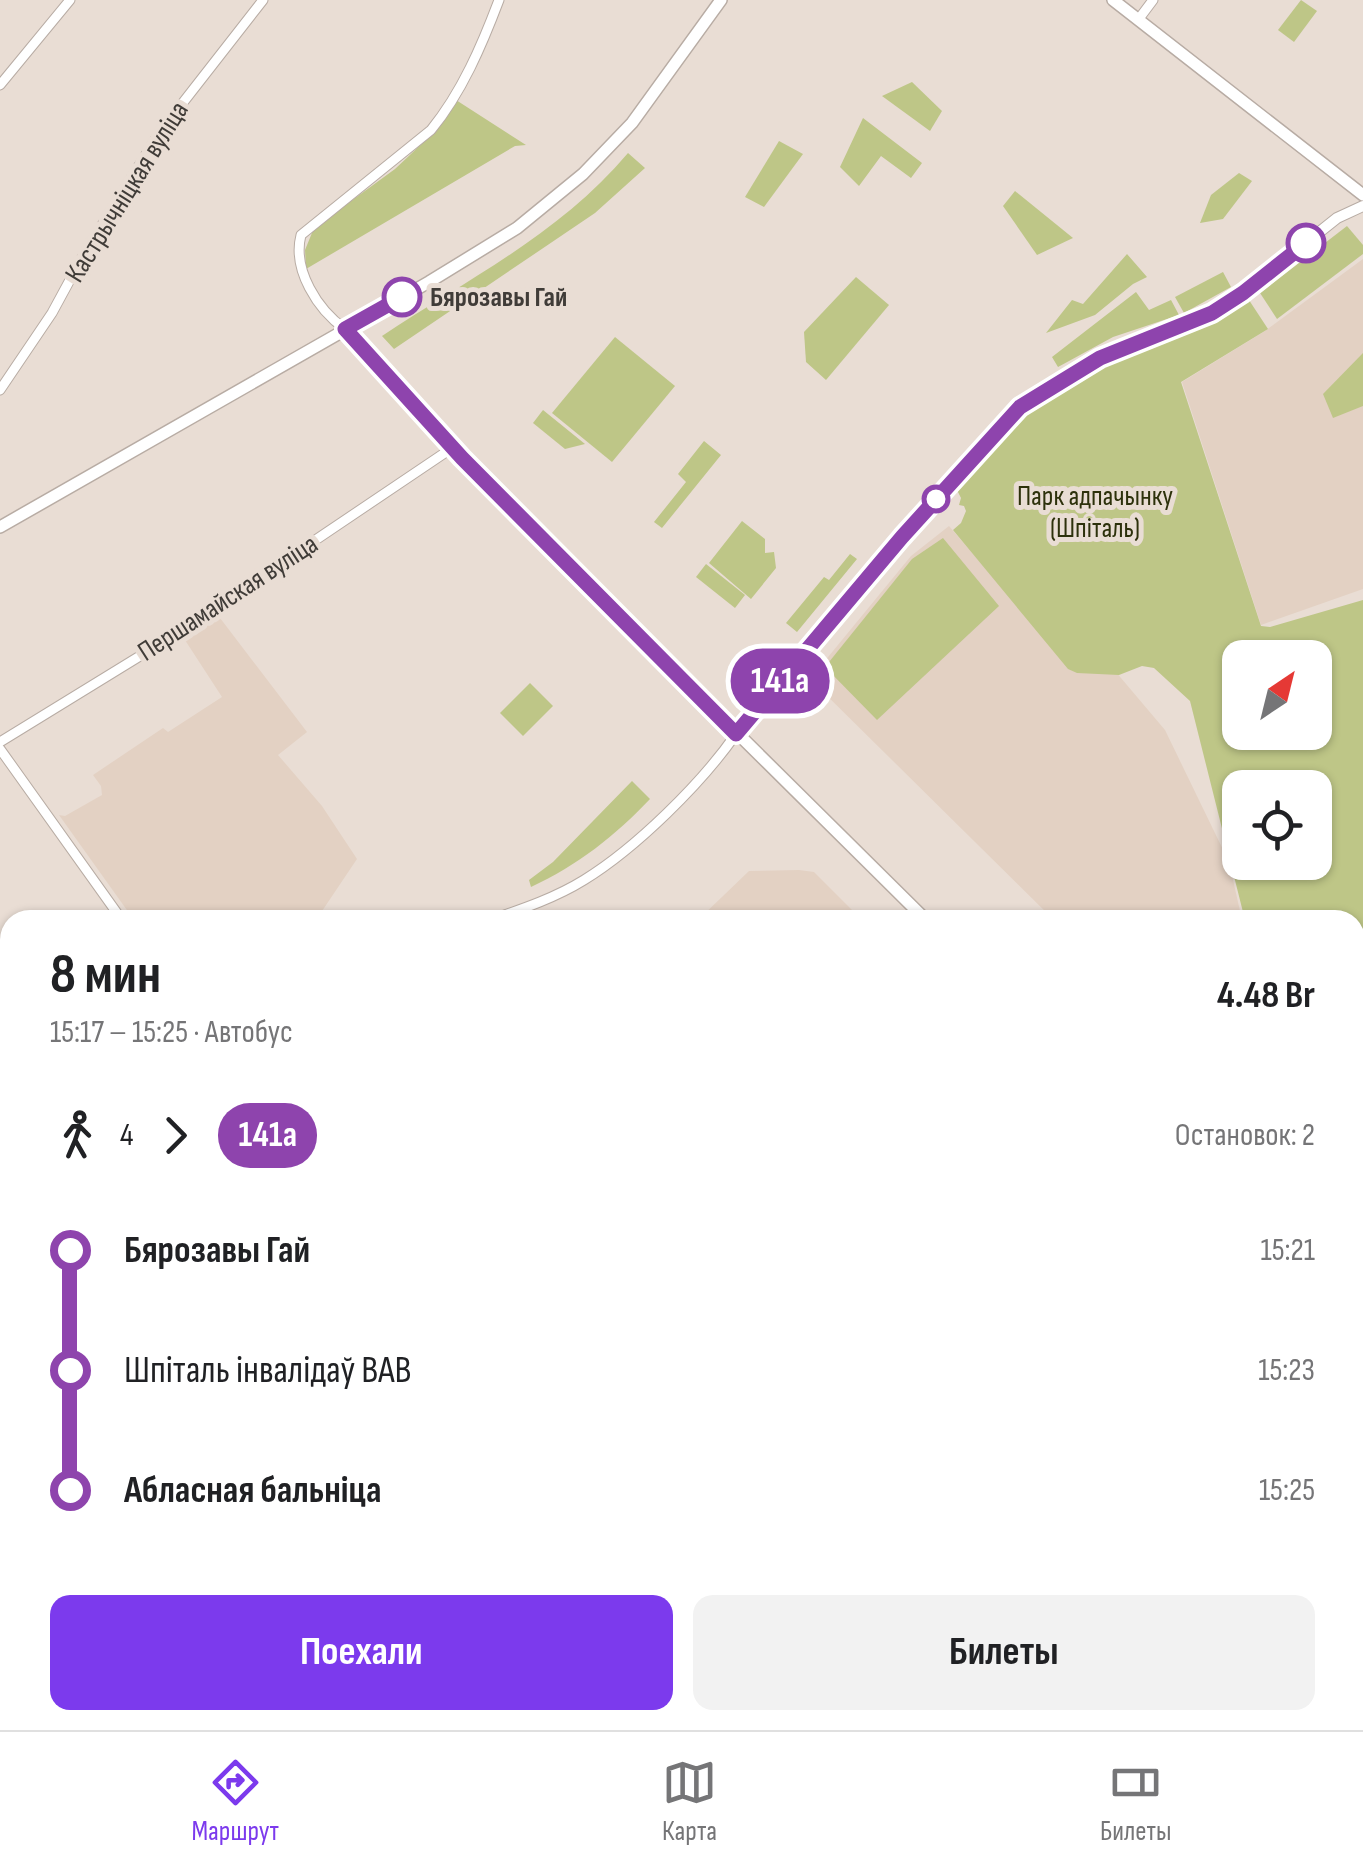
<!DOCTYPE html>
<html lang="ru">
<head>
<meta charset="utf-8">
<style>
  body { margin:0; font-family:"Sofia Sans Condensed",sans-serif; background:#f2f2f2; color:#202124; height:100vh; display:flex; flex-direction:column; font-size:38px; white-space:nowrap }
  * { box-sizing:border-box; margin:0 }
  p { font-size:32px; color:#757577 }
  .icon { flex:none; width:55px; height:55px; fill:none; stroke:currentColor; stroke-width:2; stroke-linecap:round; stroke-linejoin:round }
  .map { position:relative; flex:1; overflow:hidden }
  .sheet { position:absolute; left:0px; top:910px; width:1365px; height:820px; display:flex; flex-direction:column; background:#fff; border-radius:30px 30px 0 0; box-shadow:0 2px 8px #0004 }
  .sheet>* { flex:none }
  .badge { padding:0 20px; border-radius:32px; font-size:35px; line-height:65px }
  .needle { width:65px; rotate:35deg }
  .controls { position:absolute; left:1222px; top:640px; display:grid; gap:20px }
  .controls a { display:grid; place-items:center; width:110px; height:110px; border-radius:20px; background:#fff; box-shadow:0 2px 8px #0004; font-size:50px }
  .map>.badge { position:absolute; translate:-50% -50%; box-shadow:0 0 0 5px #fff }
  .legs { display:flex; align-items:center; gap:15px; height:110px; padding:0 50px; font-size:32px }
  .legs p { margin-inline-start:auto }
  .head { display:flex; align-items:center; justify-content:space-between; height:170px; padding:0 50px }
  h1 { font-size:55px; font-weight:700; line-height:75px }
  .cta { display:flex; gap:20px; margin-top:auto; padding:20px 50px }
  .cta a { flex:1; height:115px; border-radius:20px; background:#7c3aed; color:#fff; font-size:40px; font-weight:700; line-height:115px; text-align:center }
  .cta a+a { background:#f2f2f2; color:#202124 }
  ul { padding:0 50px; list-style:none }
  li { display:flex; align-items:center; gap:35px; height:120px; font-size:38px }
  li i { display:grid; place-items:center; width:15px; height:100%; margin:0 12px; background:currentColor }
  li i::after { content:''; width:25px; height:25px; margin:-12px; border:8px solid; border-radius:50%; background:#fff }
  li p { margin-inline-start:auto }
  li:first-child i { background:linear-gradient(#0000 50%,currentColor 0) }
  li:last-child i { background:linear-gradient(currentColor 50%,#0000 0) }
  .tab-bar { display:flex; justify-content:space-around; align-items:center; height:140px; border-top:2px solid #e0e0e0; background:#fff; font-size:28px; color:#757577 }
  .tab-bar a { display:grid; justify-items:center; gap:5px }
  .tab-bar .on { color:#7c3aed }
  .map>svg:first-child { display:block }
  .built { fill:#e3d1c3 }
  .green { fill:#bec687; fill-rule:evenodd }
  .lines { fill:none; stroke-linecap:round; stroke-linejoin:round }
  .minor-casing { stroke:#b8aca4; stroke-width:11 }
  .tertiary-casing { stroke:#b8aca4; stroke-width:12 }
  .secondary-casing { stroke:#b8aca4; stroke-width:14 }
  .minor { stroke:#fff; stroke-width:9 }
  .tertiary { stroke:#fff; stroke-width:10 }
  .secondary { stroke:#fff; stroke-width:11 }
  .line-1-casing { stroke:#fff; stroke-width:22 }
  .line-1 { stroke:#8e44ad; stroke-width:15 }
  .stop-1-dot { fill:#fff; stroke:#8e44ad; stroke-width:5 }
  .labels { text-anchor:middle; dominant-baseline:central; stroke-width:10; stroke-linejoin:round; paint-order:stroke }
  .street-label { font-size:28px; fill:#403c38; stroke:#e9ddd4 }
  .stop-label { font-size:28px; font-weight:bold; fill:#403c38; stroke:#e9ddd4; text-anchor:start }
  .park-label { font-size:28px; fill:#2d310b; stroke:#e9ddd4 }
</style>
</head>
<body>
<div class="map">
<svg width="1363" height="1730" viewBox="0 0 1363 1730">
  <rect width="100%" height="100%" fill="#e9ddd4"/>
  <g class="built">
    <polygon points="1363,259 1363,589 1261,625 1182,382 1265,331"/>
    <polygon points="949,526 1060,655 1110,665 1165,730 1229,862 1242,920 1054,920 810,679 911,556"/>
    <polygon points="217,614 307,732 278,755 322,806 357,859 316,920 134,920 59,815 65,816 102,795 101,786 93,775 163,728 168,732 222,697 183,637"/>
    <polygon points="799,870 814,872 862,920 698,920 749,871"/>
    <polygon points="0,970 10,985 10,1292 0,1278"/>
    <polygon points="0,1292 10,1306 10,1427 0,1414"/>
    <polygon points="0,1438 10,1453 10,1720 191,1720 197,1730 0,1730"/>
    <polygon points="1363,1637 1363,1730 1295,1730 1290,1720 1355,1720 1355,1641"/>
  </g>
  <g class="green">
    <polygon points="1301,0 1317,11 1294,42 1278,30"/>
    <polygon points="912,82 942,111 930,131 882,96"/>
    <polygon points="456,100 526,145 515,146 306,269 305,250 314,228 395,169 429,137"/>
    <polygon points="863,118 922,163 911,178 881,156 859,186 840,167"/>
    <polygon points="779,141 803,154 764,207 745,197"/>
    <path d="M628 153 645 168 595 213 394 349 382 336C468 279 561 233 628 153Z"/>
    <polygon points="1239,173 1252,181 1223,219 1200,223 1211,195"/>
    <polygon points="1015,191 1073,238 1037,255 1003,206"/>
    <polygon points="1347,226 1363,245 1363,254 1277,319 1260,293"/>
    <polygon points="1127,254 1147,277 1133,284 1095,315 1046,333 1072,300 1083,304"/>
    <polygon points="1223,272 1231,287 1184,313 1175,297"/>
    <polygon points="856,277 889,305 826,380 806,362 804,332"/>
    <polygon points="1136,292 1149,310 1171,300 1179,315 1113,337 1058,367 1052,357"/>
    <path d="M1247 297 1268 329 1181 382 1261 626 1270 627 1363 600V1212L1355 1209V920H1245L1190 701 1154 668 1142 666 1119 675 1077 673 1068 669 953 530 961 523 966 511 964 506 959 505 961 498 956 488C1002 432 1033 395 1100 363 1150 340 1201 329 1247 297ZM1240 658H1315V732H1240ZM1240 788H1315V862H1240Z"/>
    <polygon points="615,337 675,386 612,462 552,413"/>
    <polygon points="1363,353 1363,406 1333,418 1323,394"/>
    <polygon points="543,410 585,444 565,449 533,423"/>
    <polygon points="704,441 721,455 662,528 654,522 686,482 678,474"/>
    <polygon points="742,521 765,539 765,553 774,552 776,568 751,599 709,563"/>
    <polygon points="943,538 999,606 877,720 825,667 912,559"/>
    <polygon points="850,554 857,559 797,632 786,623 824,577 829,580"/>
    <polygon points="706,564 745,595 735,608 696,577"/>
    <polygon points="530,683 553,706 523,736 500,713"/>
    <path d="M632 781 650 799C615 836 578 865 531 887L529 880 553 862Z"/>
  </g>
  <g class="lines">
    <g class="minor-casing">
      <g id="minor">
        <polyline points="1138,20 1153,0"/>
        <polyline points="0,85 70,0"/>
        <path d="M345 329C318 310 292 270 301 235L431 130C462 92 482 45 499 0"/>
        <polyline points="0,390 52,313 84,254 160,132 263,0"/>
        <polyline points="0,742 179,632 452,448"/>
        <polyline points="0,749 122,920"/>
        <path d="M490 920C522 909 555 898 584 880 636 848 701 784 736 734"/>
        <polyline points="0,1224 10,1217"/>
        <polyline points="1355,1329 1363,1336"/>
        <polyline points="0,1422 10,1436"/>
        <polyline points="1355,1557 1361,1570"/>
        <polyline points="201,1720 206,1730"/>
        <polyline points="476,1720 494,1730"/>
        <polyline points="1194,1720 1201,1730"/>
        <polyline points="242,1730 253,1720"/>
        <polyline points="726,1730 734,1720"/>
        <polyline points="831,1730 840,1720"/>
        <polyline points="1020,1730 1032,1720"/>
      </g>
    </g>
    <g class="tertiary-casing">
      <polyline id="tertiary" points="736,734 902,537 1020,407 1100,357 1188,325 1212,313 1243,293 1337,218 1363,206"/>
    </g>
    <g class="secondary-casing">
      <g id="secondary">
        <polyline points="1113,0 1363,195"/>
        <polyline points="345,329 522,520 926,920"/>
        <polyline points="0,527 429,282 517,228 583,174 632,123 721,0"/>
        <polyline points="1355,1224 1363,1226"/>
      </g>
    </g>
    <use href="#minor" class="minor"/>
    <use href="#tertiary" class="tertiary"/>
    <use href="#secondary" class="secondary"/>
  </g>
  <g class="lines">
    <g class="line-1-casing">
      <polyline id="line-1" points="402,297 345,329 462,458 736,734 902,537 1020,407 1100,358 1212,313 1243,293 1306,243"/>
    </g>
    <use href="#line-1" class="line-1"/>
  </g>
  <g class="stop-1-dot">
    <circle cx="1306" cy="243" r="18"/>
    <circle cx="402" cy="297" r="18"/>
    <circle cx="936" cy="499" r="12"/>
  </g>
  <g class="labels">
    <g class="street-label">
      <text transform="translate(127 192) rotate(-58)">Кастрычніцкая вуліца</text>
      <text transform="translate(228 598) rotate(-33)">Першамайская вуліца</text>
    </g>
    <g class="stop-label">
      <text x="430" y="297">Бярозавы Гай</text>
    </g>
    <g class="park-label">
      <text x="1095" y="496">Парк адпачынку<tspan x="1095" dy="32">(Шпіталь)</tspan></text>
    </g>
  </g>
</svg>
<div class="controls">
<a><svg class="needle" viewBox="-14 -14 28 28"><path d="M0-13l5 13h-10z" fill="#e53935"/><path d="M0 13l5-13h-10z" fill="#757577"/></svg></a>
<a><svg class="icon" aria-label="locate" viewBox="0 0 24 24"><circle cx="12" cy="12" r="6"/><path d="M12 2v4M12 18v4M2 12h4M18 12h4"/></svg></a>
</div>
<b class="badge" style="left:780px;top:681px;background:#8e44ad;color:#fff">141а</b>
<section class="sheet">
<div class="head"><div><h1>8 мин</h1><p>15:17 – 15:25 · Автобус</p></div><b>4.48 Br</b></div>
<div class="legs"><svg class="icon" aria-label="walk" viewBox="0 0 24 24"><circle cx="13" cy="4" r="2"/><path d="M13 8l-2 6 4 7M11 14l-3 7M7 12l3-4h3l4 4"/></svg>4<svg class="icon" aria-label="forward" viewBox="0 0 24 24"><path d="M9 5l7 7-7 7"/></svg><b class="badge" style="background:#8e44ad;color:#fff">141а</b><p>Остановок: 2</p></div>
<ul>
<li><i style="color:#8e44ad"></i><b>Бярозавы Гай</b><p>15:21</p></li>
<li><i style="color:#8e44ad"></i><span>Шпіталь інвалідаў ВАВ</span><p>15:23</p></li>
<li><i style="color:#8e44ad"></i><b>Абласная бальніца</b><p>15:25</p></li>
</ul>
<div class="cta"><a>Поехали</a><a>Билеты</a></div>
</section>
</div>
<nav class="tab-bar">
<a class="on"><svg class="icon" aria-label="directions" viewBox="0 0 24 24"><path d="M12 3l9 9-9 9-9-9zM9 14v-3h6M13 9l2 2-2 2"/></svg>Маршрут</a>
<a><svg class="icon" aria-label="map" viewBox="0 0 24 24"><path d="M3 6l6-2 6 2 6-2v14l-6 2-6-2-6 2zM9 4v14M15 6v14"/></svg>Карта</a>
<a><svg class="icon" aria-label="tickets" viewBox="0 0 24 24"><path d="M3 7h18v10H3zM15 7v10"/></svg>Билеты</a>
</nav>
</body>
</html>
